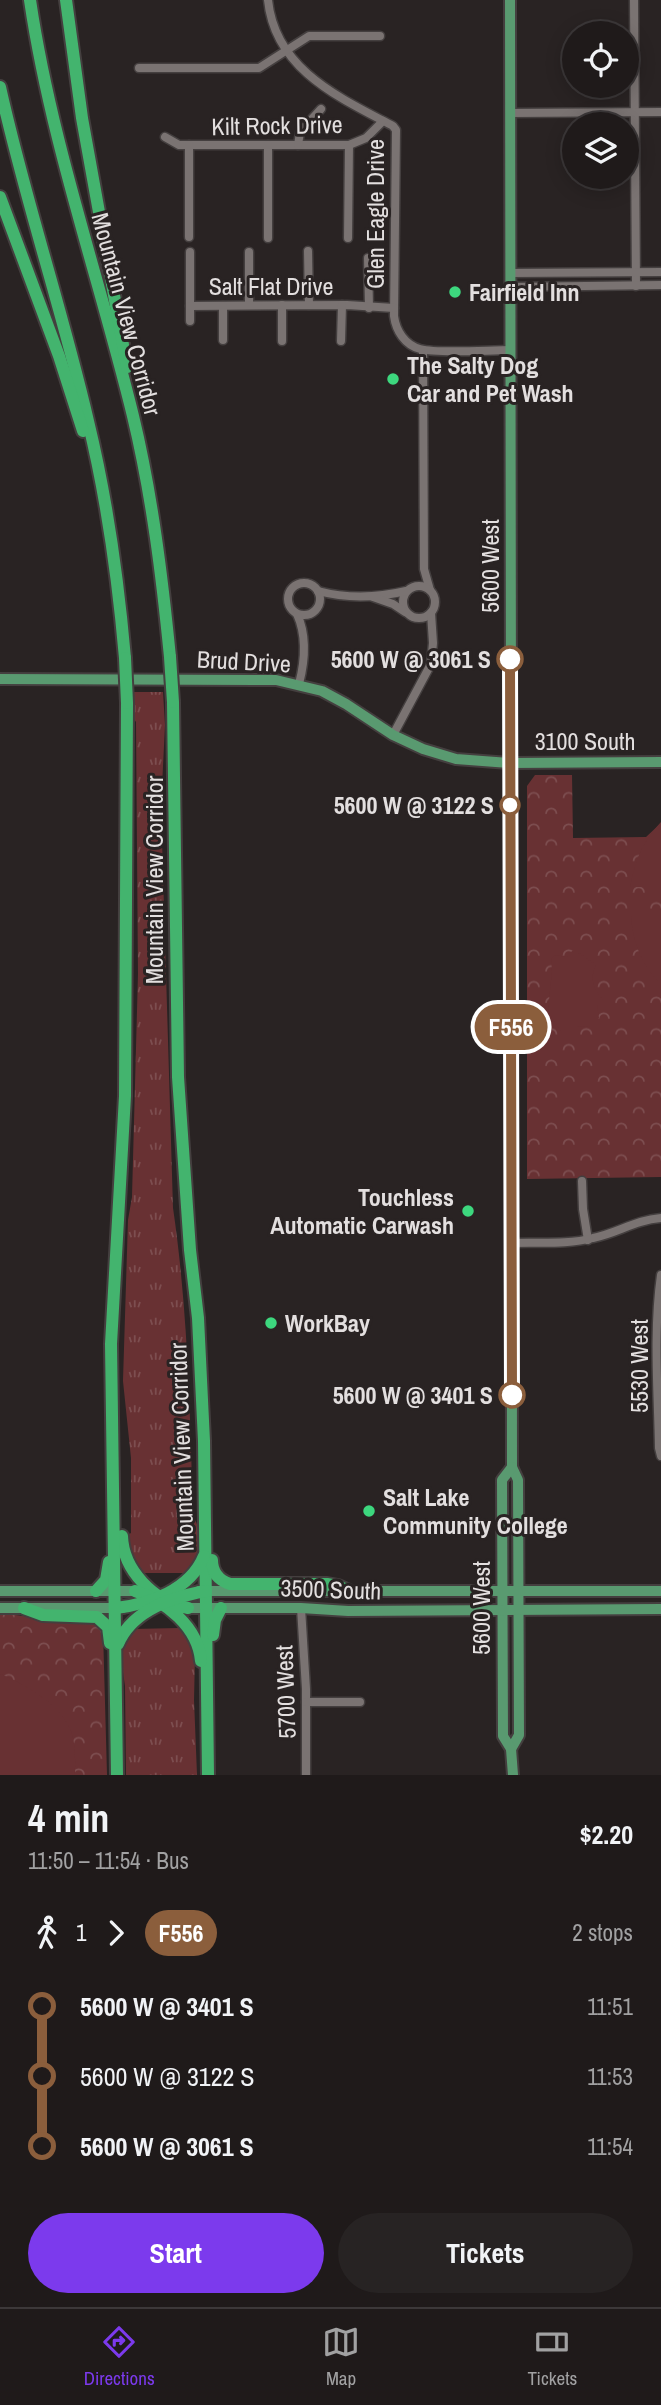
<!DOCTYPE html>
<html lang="en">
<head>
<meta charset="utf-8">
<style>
  body { margin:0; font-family:"Archivo Narrow",sans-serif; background:#272323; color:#f1f3f6; height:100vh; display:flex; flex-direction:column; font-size:26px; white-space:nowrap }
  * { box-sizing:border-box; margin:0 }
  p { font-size:23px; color:#a1a1a2 }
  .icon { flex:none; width:38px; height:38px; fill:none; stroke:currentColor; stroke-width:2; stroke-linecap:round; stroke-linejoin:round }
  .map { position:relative; height:1775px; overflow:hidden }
  .sheet { display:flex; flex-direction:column; background:#1f1a1a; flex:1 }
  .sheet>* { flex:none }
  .badge { padding:0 14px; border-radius:23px; font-size:24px; line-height:46px }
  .controls { position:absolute; left:562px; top:21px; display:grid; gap:14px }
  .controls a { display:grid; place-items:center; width:77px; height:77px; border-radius:50%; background:#1f1a1a; box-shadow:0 4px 18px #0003,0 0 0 2px #3c3839; font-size:35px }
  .map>.badge { position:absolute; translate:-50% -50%; box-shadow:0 0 0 4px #fff }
  .legs { display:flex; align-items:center; gap:10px; height:77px; padding:0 28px; font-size:23px }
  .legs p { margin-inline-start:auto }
  .summary { display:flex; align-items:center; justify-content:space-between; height:119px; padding:0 28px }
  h1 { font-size:38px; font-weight:800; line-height:52px }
  .action { display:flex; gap:14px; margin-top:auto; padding:14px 28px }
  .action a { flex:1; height:80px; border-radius:42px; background:#7c3aed; color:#fff; font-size:28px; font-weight:800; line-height:80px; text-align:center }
  .action a+a { background:#272323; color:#f1f3f6 }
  ul { padding:0 28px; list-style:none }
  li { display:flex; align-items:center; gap:24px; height:70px; font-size:26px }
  li i { display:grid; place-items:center; width:10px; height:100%; margin:0 9px; background:currentColor }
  li i::after { content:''; width:18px; height:18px; margin:-9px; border:5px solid; border-radius:50%; background:#1f1a1a }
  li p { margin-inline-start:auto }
  li:first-child i { background:linear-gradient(#0000 50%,currentColor 0) }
  li:last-child i { background:linear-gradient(currentColor 50%,#0000 0) }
  .dock { display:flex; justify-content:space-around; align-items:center; height:98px; border-top:2px solid #3c3839; background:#1f1a1a; font-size:19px; color:#a1a1a2 }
  .dock a { display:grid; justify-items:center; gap:4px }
  .dock .on { color:#7c3aed }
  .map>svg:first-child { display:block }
  .grass { fill:url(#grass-tufts) }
  .forest { fill:url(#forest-crowns) }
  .pitch { fill:#683133 }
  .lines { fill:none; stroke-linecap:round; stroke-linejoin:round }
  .minor-casing { stroke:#443f3f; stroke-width:11 }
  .major-casing { stroke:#443f3f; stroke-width:14 }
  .highway-casing { stroke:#443f3f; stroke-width:16 }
  .minor { stroke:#7a7372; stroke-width:8 }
  .major { stroke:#599a70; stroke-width:10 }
  .highway { stroke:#43b46e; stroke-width:12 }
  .highway-bridge-casing { stroke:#443f3f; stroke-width:16; stroke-linecap:butt }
  .highway-bridge { stroke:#43b46e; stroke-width:12 }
  .line-1-casing { stroke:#fff; stroke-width:16 }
  .line-1 { stroke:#8b5e3c; stroke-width:10 }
  .poi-dot { fill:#3dd77e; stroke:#292323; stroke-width:2.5 }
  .stop-1-dot { fill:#fff; stroke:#8b5e3c; stroke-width:3.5 }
  .labels { text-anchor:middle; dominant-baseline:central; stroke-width:6; stroke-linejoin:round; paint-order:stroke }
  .street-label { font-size:24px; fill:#e3dfdf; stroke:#292323 }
  .poi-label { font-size:24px; font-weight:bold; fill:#e3dfdf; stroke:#292323; text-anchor:start }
  .stop-label { font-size:24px; font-weight:bold; fill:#e3dfdf; stroke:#292323; text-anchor:end }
</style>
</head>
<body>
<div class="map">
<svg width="661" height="1775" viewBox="0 0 661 1775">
  <defs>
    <pattern id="grass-tufts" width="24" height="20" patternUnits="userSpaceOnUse" patternTransform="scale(1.75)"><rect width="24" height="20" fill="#683133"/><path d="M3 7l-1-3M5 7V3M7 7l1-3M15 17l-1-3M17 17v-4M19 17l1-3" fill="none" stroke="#7d4e50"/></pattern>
    <pattern id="forest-crowns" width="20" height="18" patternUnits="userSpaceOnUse" patternTransform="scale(1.75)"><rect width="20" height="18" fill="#683133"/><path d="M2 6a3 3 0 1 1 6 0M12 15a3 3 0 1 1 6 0" fill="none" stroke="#7d4e50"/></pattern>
  </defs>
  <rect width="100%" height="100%" fill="#292323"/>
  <g class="grass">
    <path d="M132 692H163L165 725 161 807 173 1208C188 1310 190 1413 193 1516 204 1533 200 1559 185 1573H140L130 1555 126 1536 131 1533V1458L123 1381 128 1220 132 1197 138 974 136 722 132 716Z"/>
    <polygon points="180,1628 184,1629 195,1655 194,1700 197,1775 126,1775 125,1686 121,1658 122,1648 132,1629"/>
  </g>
  <g class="forest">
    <polygon points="535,775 572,775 573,838 646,837 661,823 661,1177 527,1179 527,786"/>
    <polygon points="0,1613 31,1617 89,1618 103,1631 107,1775 0,1775"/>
  </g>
  <g class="pitch">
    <path d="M661 822V887H630C636 859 641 844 661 822Z"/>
    <path d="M631 916H661V984C641 965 633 942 631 916Z"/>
    <path d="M572 951H576L596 965C589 979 594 989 603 1000L597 1005 599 1018 590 1027 578 1026 571 1033H562L548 1011 552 970 551 959 555 955 567 957Z"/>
    <path d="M0 1674C24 1683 62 1706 71 1731 76 1745 75 1761 75 1775H0Z"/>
  </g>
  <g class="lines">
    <g class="minor-casing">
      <g id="minor">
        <path d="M268 0C275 69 338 97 393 126L396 130 394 316C396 331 405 345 420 349 439 354 488 350 510 350"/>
        <polyline points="634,0 636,286"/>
        <polyline points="139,68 259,68 309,36 380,36"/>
        <polyline points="510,113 661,112"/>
        <polyline points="165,137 179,145 349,145 366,138 383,121"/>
        <polyline points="189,145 189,237"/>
        <polyline points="268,145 268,238"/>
        <polyline points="298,145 300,132 321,109"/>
        <polyline points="348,238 349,145"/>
        <polyline points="308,251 309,305"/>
        <polyline points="190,252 190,321"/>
        <polyline points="249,252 249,305"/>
        <polyline points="368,258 369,308"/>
        <polyline points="510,273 661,272"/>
        <polyline points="510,287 661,285"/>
        <polyline points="282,305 282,341"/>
        <polyline points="190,306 347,305 394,308"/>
        <polyline points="223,306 223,340"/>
        <polyline points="341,341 342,305"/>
        <polyline points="423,350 424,569 430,590"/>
        <circle cx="304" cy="599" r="16"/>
        <circle cx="419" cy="602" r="16"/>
        <path d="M318 591C348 599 376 598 406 591"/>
        <polyline points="373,597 393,604 405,612"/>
        <path d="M297 614C307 636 305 661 299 684"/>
        <polyline points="393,735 431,664 433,643 431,613"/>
        <polyline points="582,1181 583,1209 588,1240"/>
        <path d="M511 1243C539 1242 567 1245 593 1238 618 1233 635 1220 661 1218"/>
        <path d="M661 1275C653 1332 658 1391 659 1448L661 1456"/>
        <polyline points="301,1608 306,1689 306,1775"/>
        <polyline points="306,1702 360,1702"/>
      </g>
    </g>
    <g class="major-casing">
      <g id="major">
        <polyline points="510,0 512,1467 518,1480 519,1735 511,1749"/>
        <polyline points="0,679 276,680 322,691 346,704 393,735 423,749 456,759 509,763 661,762"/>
        <polyline points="512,1467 502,1480 503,1736 511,1749 513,1775"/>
        <polyline points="0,1591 141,1591"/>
        <polyline points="199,1591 661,1591"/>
        <polyline points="0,1608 123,1608"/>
        <polyline points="181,1608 301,1608 348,1611 661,1609"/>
      </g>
    </g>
    <g class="highway-casing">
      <g id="highway">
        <path d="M30 0C51 142 99 277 133 416 152 495 162 576 170 657"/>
        <polyline points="66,0 82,118 127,367"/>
        <path d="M0 87C25 200 62 309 88 421 107 499 118 578 125 658"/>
        <polyline points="0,197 59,356 83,431"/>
        <polyline points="173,702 178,1077 190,1250 198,1318 204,1441 208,1775"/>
        <path d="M122 1536C123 1570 154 1602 188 1608"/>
        <path d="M212 1560C212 1572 218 1580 230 1584H327L338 1586 349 1591"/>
        <polyline points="96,1591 106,1580 109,1562"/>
        <path d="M135 1591C166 1601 198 1627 201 1661"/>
        <polyline points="24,1608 43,1615 97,1617 108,1627 110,1643"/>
        <path d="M116 1608C150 1604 190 1590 204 1556"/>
        <polyline points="213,1635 215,1620 221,1608"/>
        <path d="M118 1644C132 1610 172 1597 206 1591"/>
        <polyline points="117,1775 111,1344 125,1096 127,703"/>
      </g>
    </g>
    <use href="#minor" class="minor"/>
    <use href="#major" class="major"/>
    <use href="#highway" class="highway"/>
    <g class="highway-bridge-casing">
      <g id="highway-bridge">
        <polyline points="170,657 173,702"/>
        <polyline points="125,658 127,703"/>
      </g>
    </g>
    <use href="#highway-bridge" class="highway-bridge"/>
  </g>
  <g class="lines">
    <g class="line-1-casing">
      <polyline id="line-1" points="510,659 512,1395"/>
    </g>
    <use href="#line-1" class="line-1"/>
  </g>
  <g class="poi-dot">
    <circle cx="455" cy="292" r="7"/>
    <circle cx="393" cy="379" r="7"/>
    <circle cx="468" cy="1211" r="7"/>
    <circle cx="271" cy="1323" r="7"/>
    <circle cx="369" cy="1511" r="7"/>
  </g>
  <g class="stop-1-dot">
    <circle cx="510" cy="659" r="12"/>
    <circle cx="510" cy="805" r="9"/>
    <circle cx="512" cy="1395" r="12"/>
  </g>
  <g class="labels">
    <g class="street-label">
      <text transform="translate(277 125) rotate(-1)">Kilt Rock Drive</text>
      <text transform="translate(375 214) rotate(-90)">Glen Eagle Drive</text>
      <text x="271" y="286">Salt Flat Drive</text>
      <text transform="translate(127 314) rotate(75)">Mountain View Corridor</text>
      <text transform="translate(490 566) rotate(-90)">5600 West</text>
      <text transform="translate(244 661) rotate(3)">Brud Drive</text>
      <text x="585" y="741">3100 South</text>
      <text transform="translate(154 880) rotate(-90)">Mountain View Corridor</text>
      <text transform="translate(639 1366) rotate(-90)">5530 West</text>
      <text transform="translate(181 1447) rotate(-92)">Mountain View Corridor</text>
      <text transform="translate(331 1589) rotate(2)">3500 South</text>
      <text transform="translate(481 1608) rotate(-90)">5600 West</text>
      <text transform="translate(285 1692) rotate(-92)">5700 West</text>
    </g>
    <g class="poi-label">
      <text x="469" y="292">Fairfield Inn</text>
      <text x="407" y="365">The Salty Dog<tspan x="407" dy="28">Car and Pet Wash</tspan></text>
      <text x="454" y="1197" text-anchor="end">Touchless<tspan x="454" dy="28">Automatic Carwash</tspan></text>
      <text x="285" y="1323">WorkBay</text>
      <text x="383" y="1497">Salt Lake<tspan x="383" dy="28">Community College</tspan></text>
    </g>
    <g class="stop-label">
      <text x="491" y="659">5600 W @ 3061 S</text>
      <text x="494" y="805">5600 W @ 3122 S</text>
      <text x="493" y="1395">5600 W @ 3401 S</text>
    </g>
  </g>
</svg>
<div class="controls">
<a><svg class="icon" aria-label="locate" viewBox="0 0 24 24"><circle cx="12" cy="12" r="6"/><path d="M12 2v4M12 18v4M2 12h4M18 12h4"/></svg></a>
<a><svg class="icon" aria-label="layers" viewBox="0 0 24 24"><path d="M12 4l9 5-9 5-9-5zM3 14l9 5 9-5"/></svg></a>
</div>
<b class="badge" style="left:511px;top:1027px;background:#8b5e3c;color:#fff">F556</b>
</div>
<section class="sheet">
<div class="summary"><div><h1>4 min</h1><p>11:50 – 11:54 · Bus</p></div><b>$2.20</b></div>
<div class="legs"><svg class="icon" aria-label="walk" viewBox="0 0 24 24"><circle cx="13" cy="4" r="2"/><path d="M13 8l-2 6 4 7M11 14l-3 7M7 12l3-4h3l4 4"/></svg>1<svg class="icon" aria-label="forward" viewBox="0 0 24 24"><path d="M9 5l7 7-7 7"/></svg><b class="badge" style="background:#8b5e3c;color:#fff">F556</b><p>2 stops</p></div>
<ul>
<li><i style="color:#8b5e3c"></i><b>5600 W @ 3401 S</b><p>11:51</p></li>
<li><i style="color:#8b5e3c"></i><span>5600 W @ 3122 S</span><p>11:53</p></li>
<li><i style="color:#8b5e3c"></i><b>5600 W @ 3061 S</b><p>11:54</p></li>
</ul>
<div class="action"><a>Start</a><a>Tickets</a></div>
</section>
<nav class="dock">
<a class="on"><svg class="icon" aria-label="directions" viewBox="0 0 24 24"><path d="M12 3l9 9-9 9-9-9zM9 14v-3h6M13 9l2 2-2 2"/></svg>Directions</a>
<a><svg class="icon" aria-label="map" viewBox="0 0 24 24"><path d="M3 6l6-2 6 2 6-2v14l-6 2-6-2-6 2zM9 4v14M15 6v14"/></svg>Map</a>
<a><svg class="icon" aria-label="tickets" viewBox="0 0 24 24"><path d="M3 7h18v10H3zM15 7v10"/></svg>Tickets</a>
</nav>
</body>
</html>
